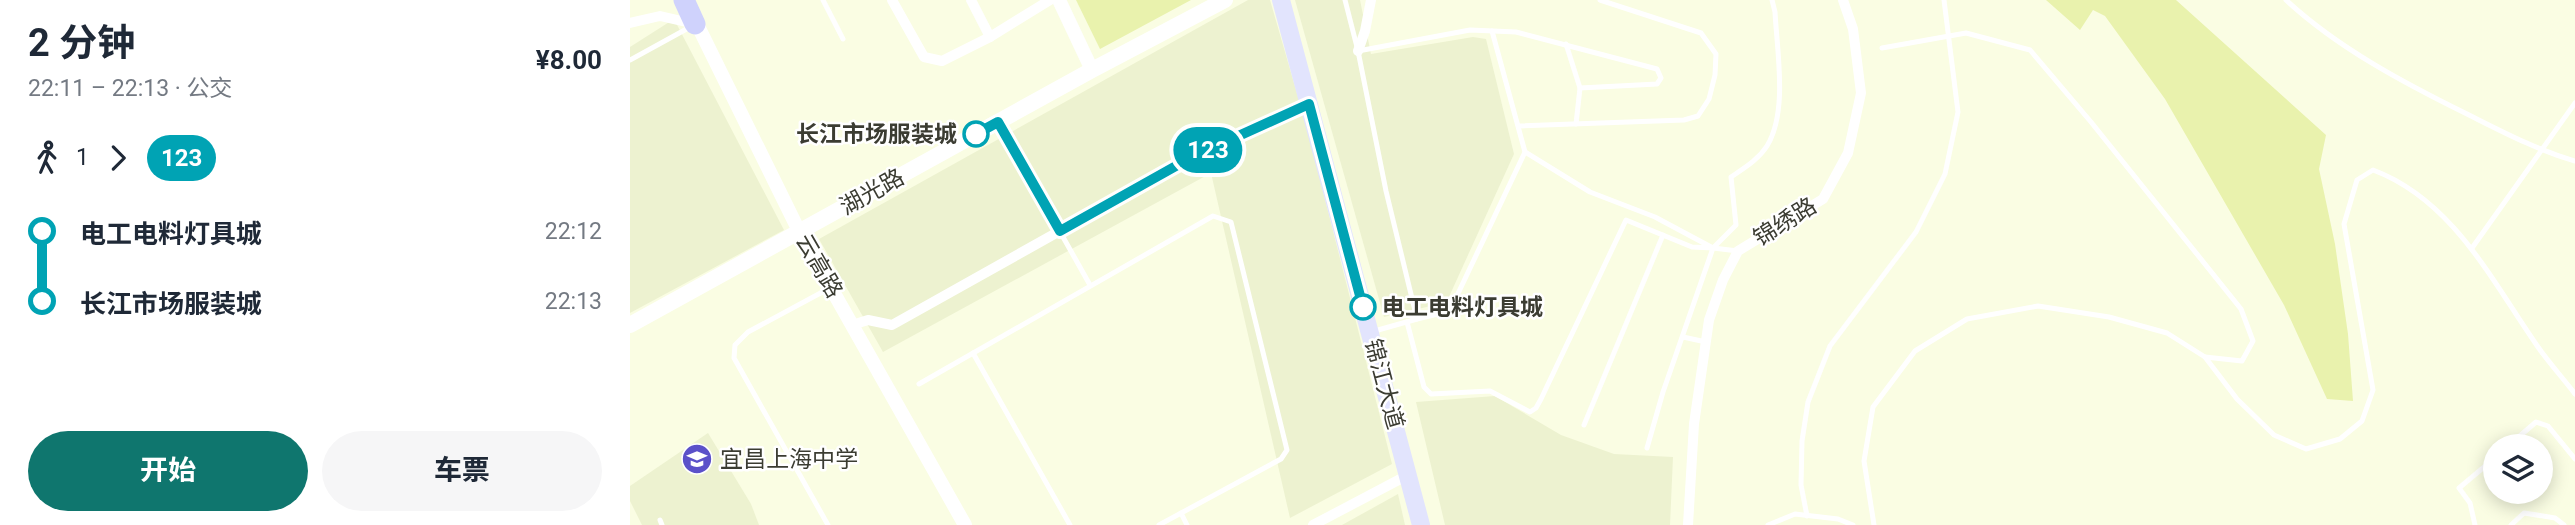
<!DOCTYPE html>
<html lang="zh">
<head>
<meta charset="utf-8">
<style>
  body { margin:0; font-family:Roboto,"Noto Sans SC",sans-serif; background:#f6f6f7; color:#1f2937; height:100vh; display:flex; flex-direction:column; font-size:26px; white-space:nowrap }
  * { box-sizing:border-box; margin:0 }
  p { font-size:23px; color:#747a83 }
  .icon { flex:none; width:38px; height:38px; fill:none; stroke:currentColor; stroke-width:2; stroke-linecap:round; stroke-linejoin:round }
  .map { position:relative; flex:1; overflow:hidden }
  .panel { display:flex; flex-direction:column; background:#fff; width:630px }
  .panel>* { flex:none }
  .badge { padding:0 14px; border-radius:23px; font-size:24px; line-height:46px }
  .controls { position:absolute; left:1853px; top:434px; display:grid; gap:14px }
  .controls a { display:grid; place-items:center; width:70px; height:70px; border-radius:50%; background:#fff; box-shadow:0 4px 18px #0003; font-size:35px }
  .map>.badge { position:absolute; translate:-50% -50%; box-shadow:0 0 0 4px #fff }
  .legs { display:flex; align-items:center; gap:10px; height:77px; padding:0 28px; font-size:23px }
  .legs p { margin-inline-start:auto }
  .summary { display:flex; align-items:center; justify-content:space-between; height:119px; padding:0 28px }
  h1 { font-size:38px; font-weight:700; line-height:52px }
  .primary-button { display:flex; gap:14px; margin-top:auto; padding:14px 28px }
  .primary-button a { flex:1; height:80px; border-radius:42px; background:#0f766e; color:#fff; font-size:28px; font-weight:700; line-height:80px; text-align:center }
  .primary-button a+a { background:#f6f6f7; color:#1f2937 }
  ul { padding:0 28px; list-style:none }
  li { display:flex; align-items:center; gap:24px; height:70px; font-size:26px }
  li i { display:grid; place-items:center; width:10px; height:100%; margin:0 9px; background:currentColor }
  li i::after { content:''; width:18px; height:18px; margin:-9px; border:5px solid; border-radius:50%; background:#fff }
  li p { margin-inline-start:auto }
  li:first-child i { background:linear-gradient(#0000 50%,currentColor 0) }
  li:last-child i { background:linear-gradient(currentColor 50%,#0000 0) }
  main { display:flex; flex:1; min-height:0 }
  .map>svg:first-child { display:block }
  .built { fill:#edf2d0 }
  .green { fill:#e9f2ad }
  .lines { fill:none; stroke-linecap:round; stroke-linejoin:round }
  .service { stroke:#fff; stroke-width:5 }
  .minor { stroke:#fff; stroke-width:10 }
  .tertiary { stroke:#fff; stroke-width:14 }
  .secondary { stroke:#fff; stroke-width:16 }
  .primary { stroke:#e2e4fd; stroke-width:18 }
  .motorway { stroke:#cfd2fc; stroke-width:21 }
  .line-1-casing { stroke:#fff; stroke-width:16 }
  .line-1 { stroke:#00a3b4; stroke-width:10 }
  .stop-1-dot { fill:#fff; stroke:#00a3b4; stroke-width:3.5 }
  .labels { text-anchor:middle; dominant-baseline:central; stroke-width:5; stroke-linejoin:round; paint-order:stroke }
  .stop-label { font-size:23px; font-weight:bold; fill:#3b3c32; stroke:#fff; text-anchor:end }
  .street-label { font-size:23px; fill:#3b3c32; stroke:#fff }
  .poi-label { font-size:23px; fill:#3b3c32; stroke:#fff; text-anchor:start }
</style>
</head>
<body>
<main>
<section class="panel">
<div class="summary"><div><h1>2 分钟</h1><p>22:11 – 22:13 · 公交</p></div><b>¥8.00</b></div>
<div class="legs"><svg class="icon" aria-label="walk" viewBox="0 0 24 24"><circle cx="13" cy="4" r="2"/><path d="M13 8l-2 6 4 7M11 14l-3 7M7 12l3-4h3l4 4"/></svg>1<svg class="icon" aria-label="forward" viewBox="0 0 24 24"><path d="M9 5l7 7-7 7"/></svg><b class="badge" style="background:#00a3b4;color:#fff">123</b></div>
<ul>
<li><i style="color:#00a3b4"></i><b>电工电料灯具城</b><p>22:12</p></li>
<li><i style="color:#00a3b4"></i><b>长江市场服装城</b><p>22:13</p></li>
</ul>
<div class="primary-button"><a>开始</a><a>车票</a></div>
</section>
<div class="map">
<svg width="1945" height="525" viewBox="0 0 1945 525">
  <rect width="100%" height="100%" fill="#fafde3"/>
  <g class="built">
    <polygon points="618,0 640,0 677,128 762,464 660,518 581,173 253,352 189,239"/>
    <polygon points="665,0 730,0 741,54 843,37 856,39 884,154 818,299 805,305 754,317"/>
    <polygon points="44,19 154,230 0,313 0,47"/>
    <polygon points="865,396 931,435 984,454 1043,457 1040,525 815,525 786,402"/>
    <polygon points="78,433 121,504 129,525 12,525 0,501 0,486"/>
    <polygon points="768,494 775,525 712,525"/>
  </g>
  <g class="green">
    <polygon points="446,0 561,0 470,49"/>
    <polygon points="1416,0 1546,0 1696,135 1689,169 1705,244 1718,334 1723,401 1697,399 1654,305 1535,99 1475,16 1463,10 1450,30"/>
  </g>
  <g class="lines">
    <g class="service">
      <polyline points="193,0 213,39"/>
      <polyline points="715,0 728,51 756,191 787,319 741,332"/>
      <path d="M1656 0C1708 48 1774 83 1837 114 1873 132 1907 150 1945 161"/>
      <polyline points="936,44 950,88 946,124"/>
      <polyline points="1252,48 1336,33 1400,50 1461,122 1611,309 1623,341 1612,361 1575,357"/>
      <polyline points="728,51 840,30 886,32 1027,69 1031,78 1027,84 950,88"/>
      <polyline points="0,60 62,26"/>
      <polyline points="370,125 460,285"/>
      <polyline points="889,126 1054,120 1068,116 1079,99 1085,75 1086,54 1071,33 970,0"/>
      <polyline points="895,152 960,192 1025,217 1083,248 1108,251"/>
      <polyline points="1842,248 1945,103"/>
      <polyline points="198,289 118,332 105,345 104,358 198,525"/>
      <polyline points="787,319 812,313 824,302 895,152 862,31"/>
      <polyline points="777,322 794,387 801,394 860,391 900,412 906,408 911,399 996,220 1062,247 1083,248"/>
      <polyline points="1053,337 1076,342"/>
      <polyline points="343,353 440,525"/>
      <polyline points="289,384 583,216 601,222 657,450 651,459 529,525"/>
      <polyline points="954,425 1033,235"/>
      <polyline points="1878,446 1906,422 1918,426 1945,459"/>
      <path d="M1017 448 1033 392 1083 248 1106 225 1101 177C1114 168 1128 160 1137 146 1158 112 1147 51 1145 12L1142 0"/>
      <polyline points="551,513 557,525"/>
      <polyline points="1177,516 1171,485 1172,441 1178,402 1200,346 1286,232 1315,174 1328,112 1314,0"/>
      <polyline points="30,520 32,525"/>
      <polyline points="1138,525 1165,514 1208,519 1223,525"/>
      <path d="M1244 525 1234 461 1243 407 1285 351 1337 319 1408 306 1479 317 1537 333 1575 357 1607 399 1644 435 1676 449 1710 439 1732 421 1743 390 1714 224 1727 180 1743 170C1823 200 1862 281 1908 347 1919 363 1933 378 1945 394"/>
      <polyline points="1845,525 1840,503 1829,488 1866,457"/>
      <polyline points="1881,525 1894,513 1925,518 1934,525"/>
    </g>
    <g class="minor">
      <polyline points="262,0 294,57 312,61 360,37 420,0"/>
      <polyline points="341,0 360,37"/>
      <polyline points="0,23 30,16 65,24"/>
      <polyline points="728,51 735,31 741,0"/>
      <polyline points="222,325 238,320 262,325 562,157 679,104"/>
      <polyline points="683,525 778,475"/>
      <polyline points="1058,525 1064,424 1079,320 1093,280 1108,251 1193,199 1218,153 1231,93 1223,29 1213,0"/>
    </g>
    <g class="tertiary">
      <polyline points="429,0 462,70"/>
      <polyline points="64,18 170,233 335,525"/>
    </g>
    <polyline class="secondary" points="0,325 462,70 595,0"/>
    <polyline class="primary" points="651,0 791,525"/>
    <polyline class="motorway" points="54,0 65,24"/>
  </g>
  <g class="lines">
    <g class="line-1-casing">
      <polyline id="line-1" points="346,134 368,122 430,231 562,157 679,104 733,307"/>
    </g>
    <use href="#line-1" class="line-1"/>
  </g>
  <defs>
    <g id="school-disc" transform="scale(1.575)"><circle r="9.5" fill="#5b51c9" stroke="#fff"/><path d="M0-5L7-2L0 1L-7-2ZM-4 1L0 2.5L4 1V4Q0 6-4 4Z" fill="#fff"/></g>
  </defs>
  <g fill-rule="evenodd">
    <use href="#school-disc" x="67" y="459"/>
  </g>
  <g class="stop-1-dot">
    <circle cx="346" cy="134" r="12"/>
    <circle cx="733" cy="307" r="12"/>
  </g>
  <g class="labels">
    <g class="stop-label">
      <text x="327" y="134">长江市场服装城</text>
      <text x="752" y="307" text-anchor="start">电工电料灯具城</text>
    </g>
    <g class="street-label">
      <text transform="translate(242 192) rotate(-29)">湖光路</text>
      <text transform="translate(1155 222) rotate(-32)">锦绣路</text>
      <text transform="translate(189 266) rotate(60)">云高路</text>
      <text transform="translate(754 384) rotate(75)">锦江大道</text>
    </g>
    <g class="poi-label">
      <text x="90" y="459">宜昌上海中学</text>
    </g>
  </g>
</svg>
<div class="controls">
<a><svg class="icon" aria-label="layers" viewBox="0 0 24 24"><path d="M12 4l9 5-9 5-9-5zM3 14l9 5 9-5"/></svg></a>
</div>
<b class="badge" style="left:578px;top:150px;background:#00a3b4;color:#fff">123</b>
</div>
</main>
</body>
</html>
